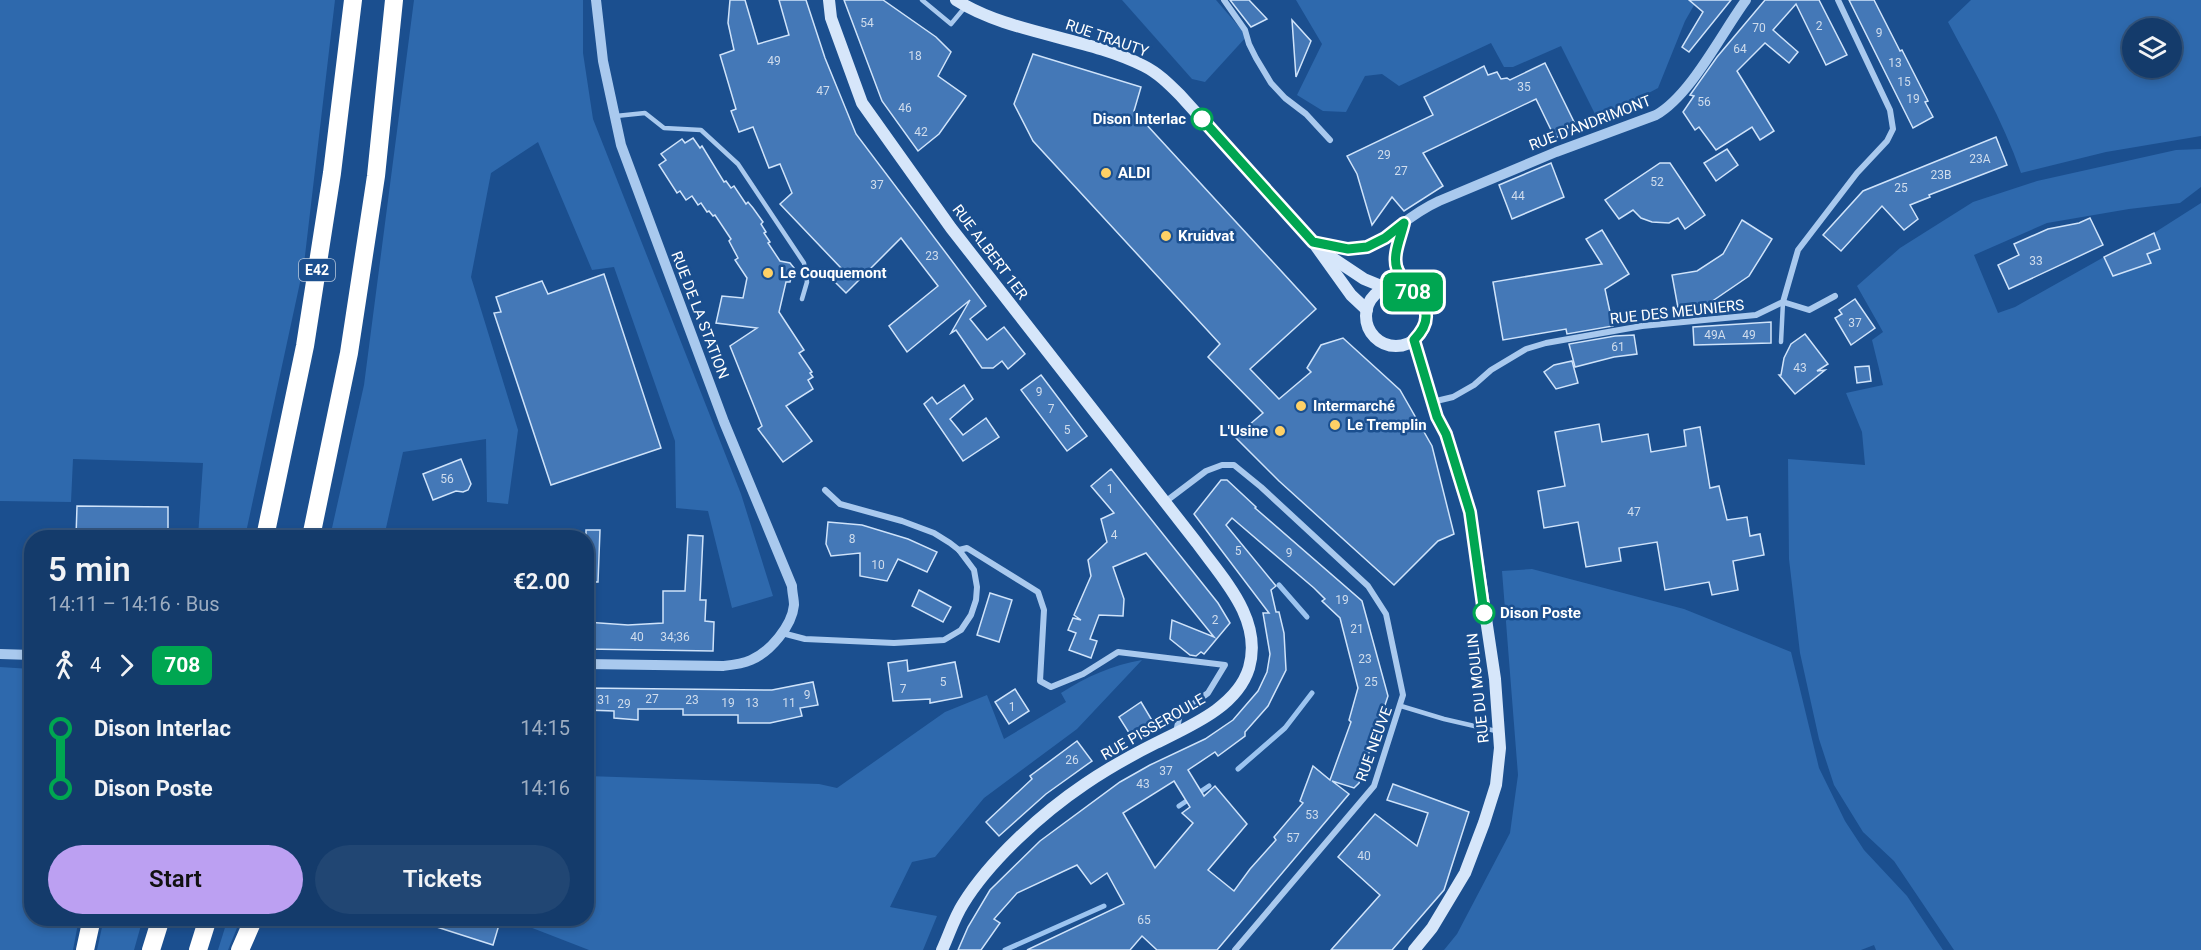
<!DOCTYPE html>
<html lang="en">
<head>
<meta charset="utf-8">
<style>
  body { margin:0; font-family:Roboto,sans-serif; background:#214673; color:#f1f3f6; height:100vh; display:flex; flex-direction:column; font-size:22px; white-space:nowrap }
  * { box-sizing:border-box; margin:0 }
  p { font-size:20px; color:#9dadc1 }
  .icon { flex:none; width:33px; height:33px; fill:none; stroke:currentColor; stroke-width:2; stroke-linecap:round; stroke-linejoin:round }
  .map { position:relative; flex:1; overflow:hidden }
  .panel { position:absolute; left:24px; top:530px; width:570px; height:396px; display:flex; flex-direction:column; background:#143b6b; border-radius:24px; box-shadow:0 3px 9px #0003,0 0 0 2px #33557e }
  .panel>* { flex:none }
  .badge { padding:0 12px; border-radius:9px; font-size:21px; line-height:39px }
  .tools { position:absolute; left:2122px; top:18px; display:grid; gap:12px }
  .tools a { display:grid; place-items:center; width:60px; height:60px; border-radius:50%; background:#143b6b; box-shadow:0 3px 9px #0003,0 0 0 2px #33557e; font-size:30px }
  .map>.badge { position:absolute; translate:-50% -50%; box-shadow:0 0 0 3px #fff }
  .legs { display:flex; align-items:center; gap:9px; height:66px; padding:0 24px; font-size:20px }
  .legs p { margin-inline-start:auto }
  .overview { display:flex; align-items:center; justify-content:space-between; height:102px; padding:0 24px }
  h1 { font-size:33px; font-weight:600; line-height:45px }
  .cta { display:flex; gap:12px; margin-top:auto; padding:12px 24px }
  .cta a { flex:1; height:69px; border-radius:36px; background:#bca0f2; color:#111; font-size:24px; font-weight:600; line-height:69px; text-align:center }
  .cta a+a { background:#214673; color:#f1f3f6 }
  ul { padding:0 24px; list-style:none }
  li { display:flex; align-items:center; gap:21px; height:60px; font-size:22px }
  li i { display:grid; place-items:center; width:9px; height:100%; margin:0 8px; background:currentColor }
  li i::after { content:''; width:15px; height:15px; margin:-8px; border:4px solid; border-radius:50%; background:#143b6b }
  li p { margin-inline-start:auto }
  li:first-child i { background:linear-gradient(#0000 50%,currentColor 0) }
  li:last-child i { background:linear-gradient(currentColor 50%,#0000 0) }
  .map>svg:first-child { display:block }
  .green { fill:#2e69ad; fill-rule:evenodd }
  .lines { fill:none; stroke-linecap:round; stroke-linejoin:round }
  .stream { stroke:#9cc4f0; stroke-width:5 }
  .building { fill:#4478b7; stroke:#cfe3fa; stroke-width:1.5; fill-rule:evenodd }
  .service { stroke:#a9c9ee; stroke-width:4.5 }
  .minor { stroke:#a9c9ee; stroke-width:6 }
  .tertiary { stroke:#a9c9ee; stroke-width:10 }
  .secondary { stroke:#d6e6fa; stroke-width:12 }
  .motorway { stroke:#fff; stroke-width:18 }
  .line-1-casing { stroke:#fff; stroke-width:14 }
  .line-1 { stroke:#00a651; stroke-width:9 }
  .stop-1-dot { fill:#fff; stroke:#00a651; stroke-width:3 }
  .poi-dot { fill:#ffd166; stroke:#1b4f8f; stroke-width:2 }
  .labels { text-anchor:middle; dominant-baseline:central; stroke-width:5; stroke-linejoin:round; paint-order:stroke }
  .number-label { font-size:12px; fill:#d0dded }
  .shield { fill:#1b4f8f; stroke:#bbcadd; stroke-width:1.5 }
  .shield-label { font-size:14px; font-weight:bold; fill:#fff }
  .street-label { font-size:15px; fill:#fff; stroke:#1b4f8f }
  .stop-label { font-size:15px; font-weight:bold; fill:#fff; stroke:#1b4f8f; text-anchor:end }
  .poi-label { font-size:15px; font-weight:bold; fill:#fff; stroke:#1b4f8f; text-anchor:start }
</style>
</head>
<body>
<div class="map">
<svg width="2201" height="950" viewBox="0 0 2201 950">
  <rect width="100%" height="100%" fill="#1b4f8f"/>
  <g class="green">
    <polygon points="0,0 335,0 304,264 245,537 198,537 203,463 73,459 71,502 0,501"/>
    <polygon points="414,0 583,0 583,53 593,119 741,494 773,596 732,608 708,511 676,508 675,441 614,267 592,270 538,142 491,173 471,277 518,430 508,504 487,502 486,439 403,452 384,537 330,537 364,385"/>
    <polygon points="1122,0 1216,0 1247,36 1205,82 1192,79"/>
    <polygon points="1296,0 1697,0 1685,21 1658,88 1598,120 1561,46 1513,67 1504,67 1491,43 1399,86 1382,74 1365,76 1346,112 1323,111 1297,95 1322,44"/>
    <path d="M1971 0H2201V136L2106 152 2021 173C2003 120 1974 71 1948 22ZM2133 28H2172V68H2133Z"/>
    <polygon points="2201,149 2201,187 2180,203 2129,209 2047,223 1974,255 1998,313 2015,307 2104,257 2113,276 2150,263 2147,254 2160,249 2154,233 2201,203 2201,950 1954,950 1894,861 1863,832 1834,785 1819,739 1800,653 1789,559 1788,459 1865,465 1862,432 1846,393 1883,385 1872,340 1883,332 1857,286 1900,248 1973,202 2037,181 2176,150"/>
    <polygon points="1532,569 1684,609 1791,652 1819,768 1845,821 1864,850 1907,896 1943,950 1876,950 1874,945 1861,950 1444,950 1457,934 1510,833 1518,775 1502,571"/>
    <path d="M1142 660 1077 729 984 798 935 857 912 862 890 907 937 916 923 950H589L522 924 523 918H586L587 776 819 784 837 788 945 712 987 695 1004 739 1066 702 1061 693C1086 677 1112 665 1142 660Z"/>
    <polygon points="0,667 31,669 32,918 79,918 73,950 0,950"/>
    <polygon points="104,918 143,918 134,950 97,950"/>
    <polygon points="228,918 241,918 228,950 218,950"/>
  </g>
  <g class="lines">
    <g class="stream">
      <polyline points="1279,585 1307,617"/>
      <polyline points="1238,769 1285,728 1312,693"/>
      <polyline points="1179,806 1209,786"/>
      <polyline points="1005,950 1104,906"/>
    </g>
  </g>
  <g class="building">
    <polygon points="730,0 745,0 758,44 789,35 779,0 806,0 825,58 856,134 986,306 970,319 987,340 1004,327 1025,354 1008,369 1002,361 993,368 982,368 956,330 951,333 970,300 907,352 889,326 938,286 901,238 846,293 831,278 841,268 780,204 792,193 780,164 769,168 753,127 739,132 731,111 736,109 720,55 734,50 728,23"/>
    <polygon points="844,0 883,0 936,37 951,52 938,76 966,96 939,134 918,151 882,101"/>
    <polygon points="1230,0 1249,0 1267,19 1251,27"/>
    <polygon points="1689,0 1731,0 1689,52 1682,47 1703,12"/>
    <polygon points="1765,0 1819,0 1847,55 1826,65 1796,4 1773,30 1798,52 1789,63 1765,43 1737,71 1774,131 1760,140 1752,127 1716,150 1699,127 1695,130 1683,112 1694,96 1690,95 1717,57"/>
    <polygon points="1849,0 1874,0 1900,51 1902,50 1928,101 1925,102 1933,117 1913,128"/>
    <polygon points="1292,20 1311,41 1296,77"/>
    <polygon points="1033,54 1141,87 1134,111 1316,309 1250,369 1279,399 1311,372 1307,368 1321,345 1343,338 1400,390 1432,446 1454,534 1438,541 1394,585 1279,481 1235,437 1263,413 1208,357 1220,344 1033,141 1014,104"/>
    <polygon points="1545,63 1577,128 1555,138 1536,99 1423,153 1443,186 1404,211 1392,197 1372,225 1357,174 1347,156 1433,115 1424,97 1484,66 1488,75 1497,72 1501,79 1507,78 1510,80"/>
    <polygon points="1996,137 2007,165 1929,195 1930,197 1910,205 1918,219 1904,230 1882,206 1841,251 1823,235 1863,191"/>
    <polygon points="693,138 700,148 702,146 724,182 726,181 731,188 734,186 746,204 748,202 753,208 763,222 761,224 766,232 764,233 770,242 768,243 780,261 790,263 794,268 790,282 786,282 779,312 804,350 799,353 812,372 810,373 813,377 808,380 813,389 786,406 812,441 783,462 758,429 762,426 730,346 757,328 716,323 722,296 743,298 747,278 735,260 738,258 729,241 731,239 715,215 713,216 709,211 707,212 701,203 698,205 692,196 686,200 680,191 677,193 659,165 666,160 661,154 682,139 685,143"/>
    <polygon points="1727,149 1738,165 1716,181 1704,163"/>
    <polygon points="1551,163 1564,197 1512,219 1499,185"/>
    <polygon points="1660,163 1670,163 1705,215 1685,229 1678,218 1669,223 1652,222 1641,218 1633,210 1619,219 1605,200"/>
    <polygon points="2090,218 2103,245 2009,289 1998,265 2019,255 2014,244 2048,229 2079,223"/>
    <polygon points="1742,220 1772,239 1749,276 1692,315 1691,306 1678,308 1672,275 1697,271 1723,254"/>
    <polygon points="1602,230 1629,274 1605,289 1613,326 1567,334 1566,329 1503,340 1493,282 1602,264 1586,239"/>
    <polygon points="2154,233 2160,249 2147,254 2151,263 2113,276 2104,257"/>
    <polygon points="604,274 661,448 551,485 494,313 501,312 496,297 542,281 548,294"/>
    <polygon points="1855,299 1875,328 1851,345 1835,318 1842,314 1839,310"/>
    <polygon points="1771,322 1771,343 1694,345 1693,327"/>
    <polygon points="1805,334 1828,364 1817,371 1825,370 1795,394 1779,375 1781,375 1784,358 1791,344"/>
    <polygon points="1634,335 1637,354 1614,357 1575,367 1569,344 1615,336"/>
    <polygon points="1572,361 1578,383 1556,389 1544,372 1554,365"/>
    <polygon points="1869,366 1871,381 1857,383 1855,367"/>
    <polygon points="1041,375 1087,436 1067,451 1021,390"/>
    <polygon points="964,385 973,399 950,419 963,435 986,418 999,437 963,461 924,404 932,397 937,404"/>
    <polygon points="1599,424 1602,442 1648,434 1651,452 1686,446 1684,430 1700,427 1710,488 1719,486 1727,520 1747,517 1750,536 1760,534 1764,555 1733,561 1738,590 1712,595 1709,582 1665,590 1657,542 1619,548 1621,561 1586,567 1578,522 1544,528 1538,491 1565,486 1555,432"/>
    <polygon points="461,459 471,484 468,490 463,492 456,491 433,500 423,474"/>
    <polygon points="1111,469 1218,603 1230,623 1204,654 1201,652 1196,656 1190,655 1170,639 1172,620 1214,637 1146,553 1113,567 1124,599 1123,616 1099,615 1090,639 1097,641 1091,658 1069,650 1076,633 1068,630 1073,618 1081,620 1074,615 1091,576 1088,560 1107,542 1101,519 1114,513 1091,486"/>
    <path d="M1221 480H1227L1256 507 1255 508 1362 601 1388 696 1359 783 1354 788 1332 781 1349 794 1217 950H1157L1142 936 1130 950H1027L1124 904 1107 873 1091 884 1077 865 1017 893 994 919 1000 923 981 950H958L968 927 990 890 1040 841 1120 782 1150 765 1205 739 1233 720 1258 691 1267 672 1270 654 1263 613H1269L1194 514ZM1232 518 1314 588 1325 599 1322 601 1340 618 1358 688 1349 720 1351 722 1330 780 1313 766 1300 801 1303 803 1274 837 1276 840 1250 869 1234 891 1208 870 1247 824 1215 786 1204 796 1188 770 1215 752 1218 756 1245 736V732L1268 706 1286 670 1284 633 1279 612H1276L1271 590 1276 586 1226 525ZM1174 781 1190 807 1182 813 1193 823 1155 868 1123 813Z"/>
    <polygon points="77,506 168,507 168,537 76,537"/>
    <polygon points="828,522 862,525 908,539 937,552 927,572 898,559 887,581 860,576 860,553 831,556 826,544"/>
    <polygon points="586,530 600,530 598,582 586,582"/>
    <polygon points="688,535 703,536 700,600 706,600 705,621 714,622 713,651 586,649 586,622 628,625 663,623 663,591 685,591"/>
    <polygon points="919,590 951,607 943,622 912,606"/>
    <polygon points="990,593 1012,600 999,642 977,635"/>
    <polygon points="907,660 908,671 955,662 962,697 930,703 930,699 893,701 888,663"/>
    <polygon points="813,682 818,705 800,708 802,716 770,723 738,723 738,715 683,715 683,709 638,709 638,720 614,718 614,711 586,710 586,688 772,690"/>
    <polygon points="1015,689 1029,711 1009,724 995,702"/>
    <polygon points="1141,702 1153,722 1131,736 1119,717"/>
    <polygon points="1077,741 1092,761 1046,794 999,836 986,822 1032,779 1030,776"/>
    <polygon points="1393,784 1469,812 1444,890 1392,950 1331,950 1380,895 1338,857 1375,814 1417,846 1428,813 1387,800"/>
    <polygon points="419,918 501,918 493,945 418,921"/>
  </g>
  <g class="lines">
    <g class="service">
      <polyline points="922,0 951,24 966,6"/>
      <polyline points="616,116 645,113 664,128 701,130 738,164 804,263 807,282 802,299"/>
      <polyline points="1781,342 1783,302"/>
      <polyline points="1401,706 1444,719 1496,731"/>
    </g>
    <g class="minor">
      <polyline points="1224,0 1245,30 1249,44 1256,58 1271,83 1285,98 1306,114 1330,140"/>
      <polyline points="1783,302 1809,310 1835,296"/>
      <polyline points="1432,402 1453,397 1474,385 1491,370 1526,349 1546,343 1642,326 1756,315 1783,302 1798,250 1857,173 1887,141 1893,129 1890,110 1838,0"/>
      <polyline points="1165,502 1206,471 1222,465 1234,465 1261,487 1368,586 1386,614 1403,695 1374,786 1235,950"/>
      <polyline points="959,550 967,548 1038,592 1044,610 1040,681 1051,687 1083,674 1118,652 1225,665 1208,693 1180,714 1176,732"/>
      <polyline points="782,633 805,639 894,643 944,640 961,630 971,615 976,600 977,587 974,570 959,550 950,543 934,533 902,521 840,504 825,490"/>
    </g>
    <g class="tertiary">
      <path d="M1404 223C1395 258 1391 259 1411 290"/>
      <path d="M1313 242C1385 262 1384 226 1439 201L1556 152 1656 115C1691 95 1721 34 1746 0"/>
      <polyline points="0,654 32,655"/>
      <path d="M586 664 723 666C732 665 742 664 751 660 770 652 792 626 794 605 794 599 792 592 792 586L724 422 621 145 603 61 596 0"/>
    </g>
    <g class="secondary">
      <path d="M829 0 831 18 862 103 951 228 1197 543C1223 579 1263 619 1249 668 1237 707 1190 726 1156 743 1132 755 1107 769 1085 784 1042 813 990 860 963 904 954 918 949 935 942 950"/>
      <path d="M956 0C1009 34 1087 37 1144 66 1158 73 1169 84 1180 95L1313 242 1351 295 1367 310"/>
      <polyline points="1325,253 1364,279 1386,288"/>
      <circle cx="1396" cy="316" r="30"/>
      <polyline points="1414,950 1432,928 1465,873 1484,823 1496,785 1500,748 1495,679 1470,512 1446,434 1437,417 1414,340"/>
    </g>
    <g class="motorway">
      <polyline points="265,537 305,346 332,173 353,0"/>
      <polyline points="311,537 349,353 376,176 394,0"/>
      <polyline points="85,950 92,918"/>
      <polyline points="151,950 161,918"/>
      <polyline points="198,950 208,918"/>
      <polyline points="240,950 254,918"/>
    </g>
  </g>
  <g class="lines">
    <g class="line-1-casing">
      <path id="line-1" d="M1202 119 1313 242 1348 249 1367 247 1385 238 1404 223C1401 237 1392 255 1397 269 1408 296 1445 308 1414 340L1437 417 1446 434 1470 512 1484 613"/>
    </g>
    <use href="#line-1" class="line-1"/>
  </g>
  <g class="stop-1-dot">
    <circle cx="1202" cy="119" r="10"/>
    <circle cx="1484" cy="613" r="10"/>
  </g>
  <g class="poi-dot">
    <circle cx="1106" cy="173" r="6"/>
    <circle cx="1166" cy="236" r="6"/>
    <circle cx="768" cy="273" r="6"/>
    <circle cx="1301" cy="406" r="6"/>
    <circle cx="1335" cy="425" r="6"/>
    <circle cx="1280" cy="431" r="6"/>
  </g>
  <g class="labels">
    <g class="number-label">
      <text x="867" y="23">54</text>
      <text x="1819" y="26">2</text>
      <text x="1759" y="28">70</text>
      <text x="1879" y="33">9</text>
      <text x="1740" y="49">64</text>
      <text x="915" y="56">18</text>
      <text x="774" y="61">49</text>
      <text x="1895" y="63">13</text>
      <text x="1904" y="82">15</text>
      <text x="1524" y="87">35</text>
      <text x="823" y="91">47</text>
      <text x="1913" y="99">19</text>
      <text x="1704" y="102">56</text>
      <text x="905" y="108">46</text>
      <text x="921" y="132">42</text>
      <text x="1384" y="155">29</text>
      <text x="1980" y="159">23A</text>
      <text x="1401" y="171">27</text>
      <text x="1941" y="175">23B</text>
      <text x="1657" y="182">52</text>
      <text x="877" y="185">37</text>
      <text x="1901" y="188">25</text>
      <text x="1518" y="196">44</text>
      <text x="932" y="256">23</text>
      <text x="2036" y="261">33</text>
      <text x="1855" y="323">37</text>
      <text x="1715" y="335">49A</text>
      <text x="1749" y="335">49</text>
      <text x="1618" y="347">61</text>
      <text x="1800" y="368">43</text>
      <text x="1039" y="392">9</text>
      <text x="1051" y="409">7</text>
      <text x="1067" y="430">5</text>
      <text x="447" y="479">56</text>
      <text x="1110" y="489">1</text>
      <text x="1634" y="512">47</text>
      <text x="1114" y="535">4</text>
      <text x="852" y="539">8</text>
      <text x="1238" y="551">5</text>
      <text x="1289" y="553">9</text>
      <text x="878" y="565">10</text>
      <text x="1342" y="600">19</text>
      <text x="1215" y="620">2</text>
      <text x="1357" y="629">21</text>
      <text x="637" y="637">40</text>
      <text x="675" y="637">34;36</text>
      <text x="1365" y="659">23</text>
      <text x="943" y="682">5</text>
      <text x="1371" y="682">25</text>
      <text x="903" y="689">7</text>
      <text x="807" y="695">9</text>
      <text x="652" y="699">27</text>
      <text x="604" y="700">31</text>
      <text x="692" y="700">23</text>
      <text x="728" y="703">19</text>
      <text x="752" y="703">13</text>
      <text x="789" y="703">11</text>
      <text x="624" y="704">29</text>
      <text x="1012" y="707">1</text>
      <text x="1072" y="760">26</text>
      <text x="1166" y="771">37</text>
      <text x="1143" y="784">43</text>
      <text x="1312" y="815">53</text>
      <text x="1293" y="838">57</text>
      <text x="1364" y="856">40</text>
      <text x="1144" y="920">65</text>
    </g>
    <rect class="shield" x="299" y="259" width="36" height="22" rx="4.5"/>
    <g class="shield-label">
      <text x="317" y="270">E42</text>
    </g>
    <g class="street-label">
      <text transform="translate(1107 38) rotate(19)">RUE TRAUTY</text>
      <text transform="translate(1590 123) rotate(-21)">RUE D'ANDRIMONT</text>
      <text transform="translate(990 252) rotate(53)">RUE ALBERT 1ER</text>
      <text transform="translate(1677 312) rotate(-6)">RUE DES MEUNIERS</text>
      <text transform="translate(700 315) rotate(69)">RUE DE LA STATION</text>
      <text transform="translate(1478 688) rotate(-96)">RUE DU MOULIN</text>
      <text transform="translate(1153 727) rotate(-30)">RUE PISSEROULE</text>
      <text transform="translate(1374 744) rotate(-70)">RUE NEUVE</text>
    </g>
    <g class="stop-label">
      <text x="1186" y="119">Dison Interlac</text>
      <text x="1500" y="613" text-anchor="start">Dison Poste</text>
    </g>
    <g class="poi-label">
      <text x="1118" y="173">ALDI</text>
      <text x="1178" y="236">Kruidvat</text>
      <text x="780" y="273">Le Couquemont</text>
      <text x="1313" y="406">Intermarché</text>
      <text x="1347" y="425">Le Tremplin</text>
      <text x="1268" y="431" text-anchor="end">L'Usine</text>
    </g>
  </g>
</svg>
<div class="tools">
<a><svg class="icon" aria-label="layers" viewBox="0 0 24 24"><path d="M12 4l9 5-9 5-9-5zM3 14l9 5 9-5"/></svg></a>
</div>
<b class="badge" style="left:1413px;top:292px;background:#00a651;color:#fff">708</b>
<section class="panel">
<div class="overview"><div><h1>5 min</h1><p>14:11 – 14:16 · Bus</p></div><b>€2.00</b></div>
<div class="legs"><svg class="icon" aria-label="walk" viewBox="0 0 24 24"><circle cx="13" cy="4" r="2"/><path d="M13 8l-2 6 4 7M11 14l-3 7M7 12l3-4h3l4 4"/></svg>4<svg class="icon" aria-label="forward" viewBox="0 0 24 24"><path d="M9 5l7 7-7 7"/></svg><b class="badge" style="background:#00a651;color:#fff">708</b></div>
<ul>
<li><i style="color:#00a651"></i><b>Dison Interlac</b><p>14:15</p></li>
<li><i style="color:#00a651"></i><b>Dison Poste</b><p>14:16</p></li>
</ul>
<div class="cta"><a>Start</a><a>Tickets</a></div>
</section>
</div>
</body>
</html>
